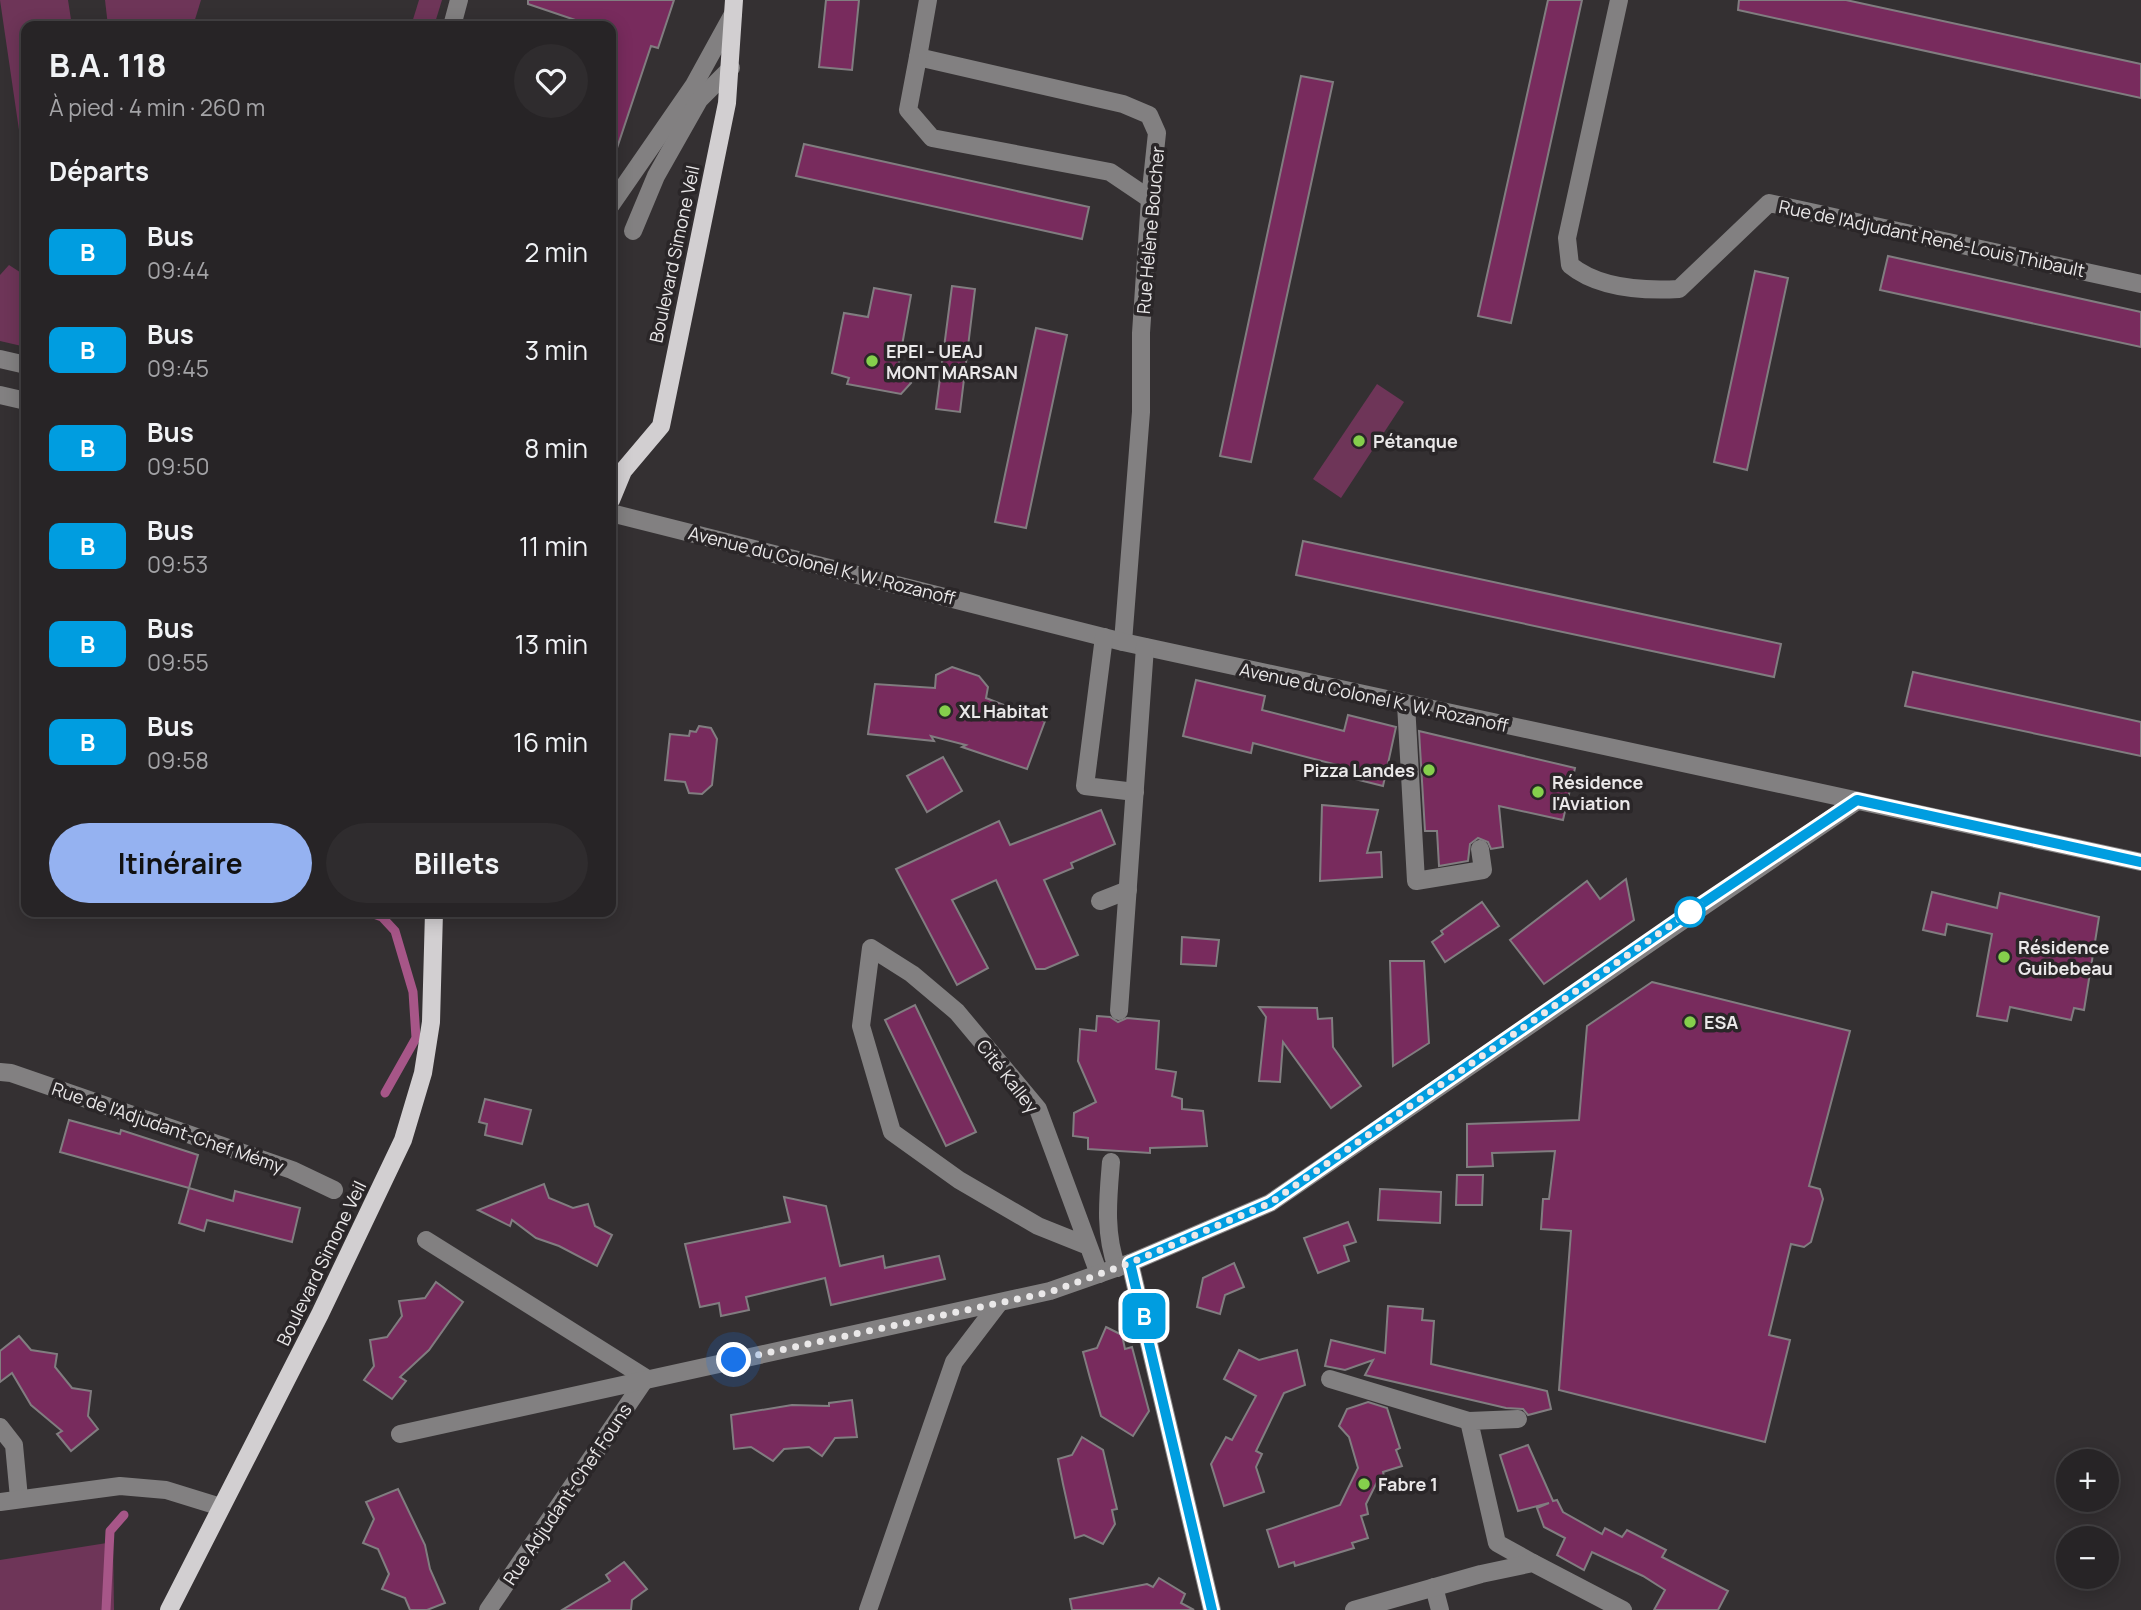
<!DOCTYPE html>
<html lang="fr">
<head>
<meta charset="utf-8">
<style>
  body { margin:0; font-family:Manrope,sans-serif; background:#2f2c2e; color:#f1f3f6; height:100vh; display:flex; flex-direction:column; font-size:26px; white-space:nowrap }
  * { box-sizing:border-box; margin:0 }
  p { font-size:23px; color:#a4a4a7 }
  .icon { flex:none; width:38px; height:38px; fill:none; stroke:currentColor; stroke-width:2; stroke-linecap:round; stroke-linejoin:round }
  .map { position:relative; flex:1; overflow:hidden }
  .side { position:absolute; left:21px; top:21px; width:595px; height:896px; display:flex; flex-direction:column; background:#272426; border-radius:14px; box-shadow:0 4px 18px #0003,0 0 0 2px #434143 }
  .side>* { flex:none }
  .badge { padding:0 14px; border-radius:10px; font-size:24px; line-height:46px }
  .controls { position:absolute; left:2056px; top:1449px; display:grid; gap:14px }
  .controls a { display:grid; place-items:center; width:63px; height:63px; border-radius:50%; background:#272426; box-shadow:0 4px 18px #0003,0 0 0 2px #434143; font-size:35px }
  .you { position:absolute; width:35px; height:35px; margin:-18px; border:5px solid #fff; border-radius:50%; background:#1a73e8; box-shadow:0 0 0 10px #1a73e833 }
  .map>.badge { position:absolute; translate:-50% -50%; box-shadow:0 0 0 4px #fff }
  h2 { padding:0 28px; font-size:26px; line-height:63px }
  .round { display:grid; place-items:center; flex:none; width:74px; height:74px; border-radius:37px; background:#2f2c2e }
  .head { display:flex; align-items:center; justify-content:space-between; height:119px; padding:0 28px }
  h1 { font-size:33px; font-weight:700; line-height:52px }
  .cta { display:flex; gap:14px; margin-top:auto; padding:14px 28px }
  .cta a { flex:1; height:80px; border-radius:42px; background:#95b2f1; color:#111; font-size:28px; font-weight:700; line-height:80px; text-align:center }
  .cta a+a { background:#2f2c2e; color:#f1f3f6 }
  ul { padding:0; list-style:none }
  li { display:flex; align-items:center; gap:21px; height:98px; padding:0 28px }
  li div { flex:1 }
  li b { display:block; font-size:26px }
  li em { font-style:normal }
  li .badge { min-width:77px; font-weight:700; text-align:center }
  .map>svg:first-child { display:block }
  .green { fill:#6e3558 }
  .lines { fill:none; stroke-linecap:round; stroke-linejoin:round }
  .stream { stroke:#a75688; stroke-width:9 }
  .building { fill:#782b5d; stroke:#817d80; stroke-width:2 }
  .minor { stroke:#828081; stroke-width:18 }
  .major { stroke:#d2cfd1; stroke-width:18 }
  .line-casing { stroke:#fff; stroke-width:16 }
  .line { stroke:#009de0; stroke-width:10 }
  .walk { stroke:#eae8e9; stroke-width:7; stroke-dasharray:0 12.6 }
  .poi-dot { fill:#85cf4c; stroke:#2a2628; stroke-width:2.5 }
  .stop-dot { fill:#fff; stroke:#009de0; stroke-width:3.5 }
  .labels { text-anchor:middle; dominant-baseline:central; stroke-width:7; stroke-linejoin:round; paint-order:stroke }
  .street-label { font-size:18px; fill:#eae8e9; stroke:#2a2628 }
  .poi-label { font-size:18px; font-weight:bold; fill:#eae8e9; stroke:#2a2628; text-anchor:start }
</style>
</head>
<body>
<div class="map">
<svg width="2141" height="1610" viewBox="0 0 2141 1610">
  <rect width="100%" height="100%" fill="#343032"/>
  <g class="green">
    <polygon points="0,0 68,0 72,26 26,26 26,178"/>
    <polygon points="105,0 201,0 193,26 108,26"/>
    <polygon points="419,0 442,0 434,26 411,26"/>
    <polygon points="9,265 26,276 26,347 0,341 0,275"/>
    <polygon points="1377,384 1404,402 1341,498 1313,479"/>
    <polygon points="113,1542 114,1610 0,1610 0,1560"/>
  </g>
  <g class="lines">
    <g class="stream">
      <polyline points="368,912 382,917 395,931 413,992 416,1038 385,1093"/>
      <polyline points="106,1610 110,1531 124,1515"/>
    </g>
  </g>
  <g class="building">
    <polygon points="528,0 674,0 658,48 651,46 615,154 611,153 611,26 593,26 528,4"/>
    <polygon points="826,0 859,0 852,70 819,67"/>
    <polygon points="1548,0 1582,0 1511,323 1478,316"/>
    <polygon points="1739,0 1846,0 2141,64 2141,98 1738,10"/>
    <polygon points="1301,76 1333,82 1251,462 1220,456"/>
    <polygon points="804,144 1089,207 1082,239 796,176"/>
    <polygon points="1888,256 2141,312 2141,347 1880,290"/>
    <polygon points="1755,271 1788,278 1747,470 1714,462"/>
    <polygon points="952,286 975,289 960,412 936,409"/>
    <polygon points="874,288 911,295 898,368 911,383 901,394 847,384 849,378 832,373 844,313 868,317"/>
    <polygon points="1036,328 1067,335 1026,528 995,522"/>
    <polygon points="1303,541 1781,644 1774,677 1296,575"/>
    <polygon points="952,667 979,676 988,687 986,698 1045,721 1027,769 962,747 966,745 931,736 934,741 868,734 875,684 935,688 936,675"/>
    <polygon points="1913,672 2141,722 2141,756 1905,706"/>
    <polygon points="1196,680 1265,696 1262,710 1344,731 1348,715 1396,727 1383,786 1343,776 1345,767 1253,743 1251,753 1183,736"/>
    <polygon points="699,726 711,728 717,739 712,785 702,794 689,793 685,782 665,780 670,734 689,736 690,731 696,732"/>
    <polygon points="1419,731 1575,768 1563,820 1499,806 1503,847 1491,849 1488,842 1478,838 1470,844 1468,861 1439,866 1437,831 1425,831"/>
    <polygon points="943,757 962,791 927,812 907,776"/>
    <polygon points="1322,805 1378,810 1367,853 1381,852 1382,877 1320,881"/>
    <polygon points="1101,810 1115,844 1071,863 1073,868 1044,880 1078,955 1045,969 1036,969 996,880 952,900 988,968 957,985 896,869 999,821 1010,845"/>
    <polygon points="1626,879 1634,920 1544,984 1510,940 1587,881 1600,899"/>
    <polygon points="1932,892 1997,908 2000,893 2099,917 2084,1010 2074,1008 2071,1020 2010,1007 2007,1021 1977,1016 1992,934 1947,924 1945,935 1923,930"/>
    <polygon points="1482,902 1499,926 1445,962 1432,942 1443,934 1441,931"/>
    <polygon points="1182,937 1219,940 1216,966 1181,964"/>
    <polygon points="1390,961 1424,961 1429,1043 1393,1066"/>
    <polygon points="1652,982 1850,1031 1809,1186 1820,1189 1823,1199 1811,1242 1804,1247 1791,1244 1769,1335 1790,1340 1765,1442 1559,1390 1571,1231 1541,1229 1543,1199 1549,1199 1555,1151 1492,1153 1493,1166 1467,1167 1467,1124 1579,1120 1587,1026"/>
    <polygon points="915,1005 976,1132 946,1146 885,1020"/>
    <polygon points="1259,1007 1317,1008 1318,1019 1332,1018 1333,1047 1361,1086 1331,1108 1283,1042 1280,1082 1259,1081 1266,1017"/>
    <polygon points="1097,1016 1110,1017 1118,1022 1127,1018 1159,1021 1156,1069 1176,1072 1172,1096 1182,1099 1182,1109 1203,1111 1207,1146 1150,1148 1150,1153 1088,1149 1088,1138 1073,1136 1074,1113 1096,1102 1078,1061 1080,1029 1096,1031"/>
    <polygon points="485,1099 531,1110 522,1144 485,1135 487,1124 479,1122"/>
    <polygon points="69,1120 120,1134 121,1130 198,1155 189,1188 60,1152"/>
    <polygon points="1457,1175 1483,1175 1482,1205 1456,1205"/>
    <polygon points="544,1184 549,1198 573,1208 588,1204 595,1226 612,1235 597,1266 559,1246 536,1238 512,1220 510,1226 478,1210"/>
    <polygon points="189,1188 233,1201 235,1191 300,1208 292,1242 207,1220 204,1231 179,1223"/>
    <polygon points="1380,1189 1441,1192 1440,1223 1378,1220"/>
    <polygon points="784,1197 826,1206 840,1266 883,1256 885,1268 939,1256 945,1279 831,1305 825,1278 746,1297 749,1310 721,1316 719,1303 700,1307 685,1244 790,1222"/>
    <polygon points="1348,1222 1356,1242 1344,1246 1349,1261 1318,1273 1304,1238"/>
    <polygon points="1234,1263 1244,1287 1225,1295 1220,1314 1197,1307 1203,1278"/>
    <polygon points="436,1282 463,1302 429,1350 400,1377 406,1381 392,1399 364,1380 374,1366 370,1340 387,1337 402,1316 399,1301 425,1298"/>
    <polygon points="1388,1306 1423,1309 1422,1320 1434,1321 1431,1364 1547,1391 1551,1409 1528,1415 1523,1409 1506,1408 1365,1375 1373,1360 1345,1370 1325,1366 1331,1340 1385,1353"/>
    <polygon points="1106,1327 1122,1335 1125,1349 1132,1347 1149,1411 1133,1436 1101,1416 1090,1378 1083,1352 1097,1348"/>
    <polygon points="19,1336 31,1350 57,1354 55,1367 72,1388 91,1391 88,1416 98,1429 71,1451 57,1434 62,1431 31,1405 12,1373 0,1382 0,1351"/>
    <polygon points="1239,1350 1259,1360 1297,1350 1305,1385 1284,1393 1256,1451 1262,1454 1256,1467 1264,1492 1224,1506 1211,1464 1226,1437 1232,1440 1256,1396 1224,1379"/>
    <polygon points="852,1400 857,1437 835,1438 822,1456 809,1447 784,1449 773,1461 751,1447 734,1449 731,1415 792,1405 829,1406 829,1403"/>
    <polygon points="1368,1402 1387,1408 1400,1448 1396,1450 1402,1466 1383,1472 1385,1480 1377,1482 1366,1504 1368,1514 1361,1516 1368,1538 1352,1543 1354,1548 1295,1566 1294,1562 1279,1567 1267,1530 1340,1505 1358,1468 1349,1437 1339,1426 1347,1409"/>
    <polygon points="1082,1437 1103,1450 1117,1509 1112,1510 1115,1524 1103,1544 1084,1535 1075,1538 1063,1484 1058,1459 1072,1455"/>
    <polygon points="1528,1445 1553,1501 1557,1500 1563,1512 1602,1534 1605,1528 1622,1537 1627,1530 1666,1550 1662,1557 1728,1591 1718,1610 1654,1610 1665,1590 1643,1576 1592,1552 1584,1570 1557,1555 1565,1538 1544,1527 1537,1508 1549,1503 1518,1511 1500,1455"/>
    <polygon points="398,1489 425,1545 430,1569 445,1603 427,1610 410,1610 405,1598 382,1589 389,1574 378,1549 363,1543 374,1519 366,1502"/>
    <polygon points="624,1562 647,1589 632,1600 631,1610 562,1610 610,1581 606,1575"/>
    <polygon points="1159,1578 1185,1594 1181,1603 1194,1610 1072,1610 1070,1599 1147,1584 1153,1587"/>
  </g>
  <g class="lines">
    <g class="minor">
      <polyline points="928,0 918,57 1123,104 1149,115 1157,133 1150,199 1141,333 1141,412 1123,642"/>
      <path d="M1619 0 1567 238 1570 265C1599 289 1643 291 1679 289L1769 203 2141 284"/>
      <polyline points="452,26 459,0"/>
      <polyline points="918,57 908,110 932,138 1110,172 1150,199"/>
      <polyline points="611,205 694,85 733,14"/>
      <polyline points="633,231 656,176 699,100 731,68"/>
      <polyline points="0,359 26,365"/>
      <polyline points="0,395 26,401"/>
      <polyline points="611,513 1123,642 2141,862"/>
      <polyline points="1104,637 1085,786 1135,792"/>
      <polyline points="1406,704 1416,881 1483,870 1480,849"/>
      <polyline points="1100,901 1128,890"/>
      <polyline points="1119,1011 1145,647"/>
      <polyline points="0,1072 11,1073 292,1170 334,1190"/>
      <path d="M1111 1162C1108 1198 1104 1233 1117 1268"/>
      <polyline points="426,1240 646,1378 488,1610"/>
      <polyline points="1088,1246 1038,1226 959,1180 892,1132 861,1026 871,948 912,974 957,1012 1038,1109 1099,1274"/>
      <polyline points="1130,1263 1212,1610"/>
      <polyline points="1330,1379 1469,1421"/>
      <polyline points="1518,1419 1469,1421 1497,1543 1533,1563"/>
      <polyline points="0,1427 14,1445 19,1498"/>
      <polyline points="400,1434 1050,1291 1130,1263 1270,1203 1857,801"/>
      <polyline points="0,1502 120,1486 166,1490 221,1507"/>
      <polyline points="1434,1587 1440,1610"/>
      <polyline points="868,1610 954,1362 999,1303"/>
      <polyline points="1354,1610 1481,1574 1533,1563 1623,1610"/>
    </g>
    <g class="major">
      <polyline points="611,500 623,471 661,426 727,103 734,0"/>
      <polyline points="169,1610 320,1314 403,1140 423,1073 431,1022 434,912"/>
    </g>
  </g>
  <g class="lines">
    <g class="line-casing">
      <polyline id="line" points="1212,1610 1130,1263 1270,1203 1700,905 1857,800 2141,862"/>
    </g>
    <use href="#line" class="line"/>
    <polyline class="walk" points="734,1360 1050,1292 1130,1263 1270,1203 1700,905 1690,912"/>
  </g>
  <g class="poi-dot">
    <circle cx="872" cy="361" r="7"/>
    <circle cx="1359" cy="441" r="7"/>
    <circle cx="945" cy="711" r="7"/>
    <circle cx="1429" cy="770" r="7"/>
    <circle cx="1538" cy="792" r="7"/>
    <circle cx="2004" cy="957" r="7"/>
    <circle cx="1690" cy="1022" r="7"/>
    <circle cx="1364" cy="1484" r="7"/>
  </g>
  <circle class="stop-dot" cx="1690" cy="912" r="14"/>
  <g class="labels">
    <g class="street-label">
      <text transform="translate(1150 230) rotate(-85)">Rue Hélène Boucher</text>
      <text transform="translate(1932 238) rotate(12)">Rue de l'Adjudant René-Louis Thibault</text>
      <text transform="translate(674 254) rotate(-78)">Boulevard Simone Veil</text>
      <text transform="translate(822 565) rotate(14)">Avenue du Colonel K. W. Rozanoff</text>
      <text transform="translate(1374 697) rotate(12)">Avenue du Colonel K. W. Rozanoff</text>
      <text transform="translate(1008 1076) rotate(52)">Cité Kalley</text>
      <text transform="translate(168 1127) rotate(19)">Rue de l'Adjudant-Chef Mémy</text>
      <text transform="translate(321 1263) rotate(-64)">Boulevard Simone Veil</text>
      <text transform="translate(567 1494) rotate(-56)">Rue Adjudant-Chef Founs</text>
    </g>
    <g class="poi-label">
      <text x="886" y="351">EPEI - UEAJ<tspan x="886" dy="21">MONT MARSAN</tspan></text>
      <text x="1373" y="441">Pétanque</text>
      <text x="959" y="711">XL Habitat</text>
      <text x="1415" y="770" text-anchor="end">Pizza Landes</text>
      <text x="1552" y="782">Résidence<tspan x="1552" dy="21">l'Aviation</tspan></text>
      <text x="2018" y="947">Résidence<tspan x="2018" dy="21">Guibebeau</tspan></text>
      <text x="1704" y="1022">ESA</text>
      <text x="1378" y="1484">Fabre 1</text>
    </g>
  </g>
</svg>
<div class="controls">
<a>+</a>
<a>−</a>
</div>
<div class="you" style="left:734px;top:1360px"></div>
<b class="badge" style="left:1144px;top:1316px;background:#009de0;color:#fff">B</b>
<section class="side">
<div class="head"><div><h1>B.A. 118</h1><p>À pied · 4 min · 260 m</p></div><a class="round"><svg class="icon" aria-label="heart" viewBox="0 0 24 24"><path d="M12 20l-8-8c-3-5 5-10 8-4 3-6 11-1 8 4z"/></svg></a></div>
<h2>Départs</h2>
<ul>
<li><span class="badge" style="background:#009de0;color:#fff">B</span><div><b>Bus</b><p>09:44</p></div><em>2 min</em></li>
<li><span class="badge" style="background:#009de0;color:#fff">B</span><div><b>Bus</b><p>09:45</p></div><em>3 min</em></li>
<li><span class="badge" style="background:#009de0;color:#fff">B</span><div><b>Bus</b><p>09:50</p></div><em>8 min</em></li>
<li><span class="badge" style="background:#009de0;color:#fff">B</span><div><b>Bus</b><p>09:53</p></div><em>11 min</em></li>
<li><span class="badge" style="background:#009de0;color:#fff">B</span><div><b>Bus</b><p>09:55</p></div><em>13 min</em></li>
<li><span class="badge" style="background:#009de0;color:#fff">B</span><div><b>Bus</b><p>09:58</p></div><em>16 min</em></li>
</ul>
<div class="cta"><a>Itinéraire</a><a>Billets</a></div>
</section>
</div>
</body>
</html>
